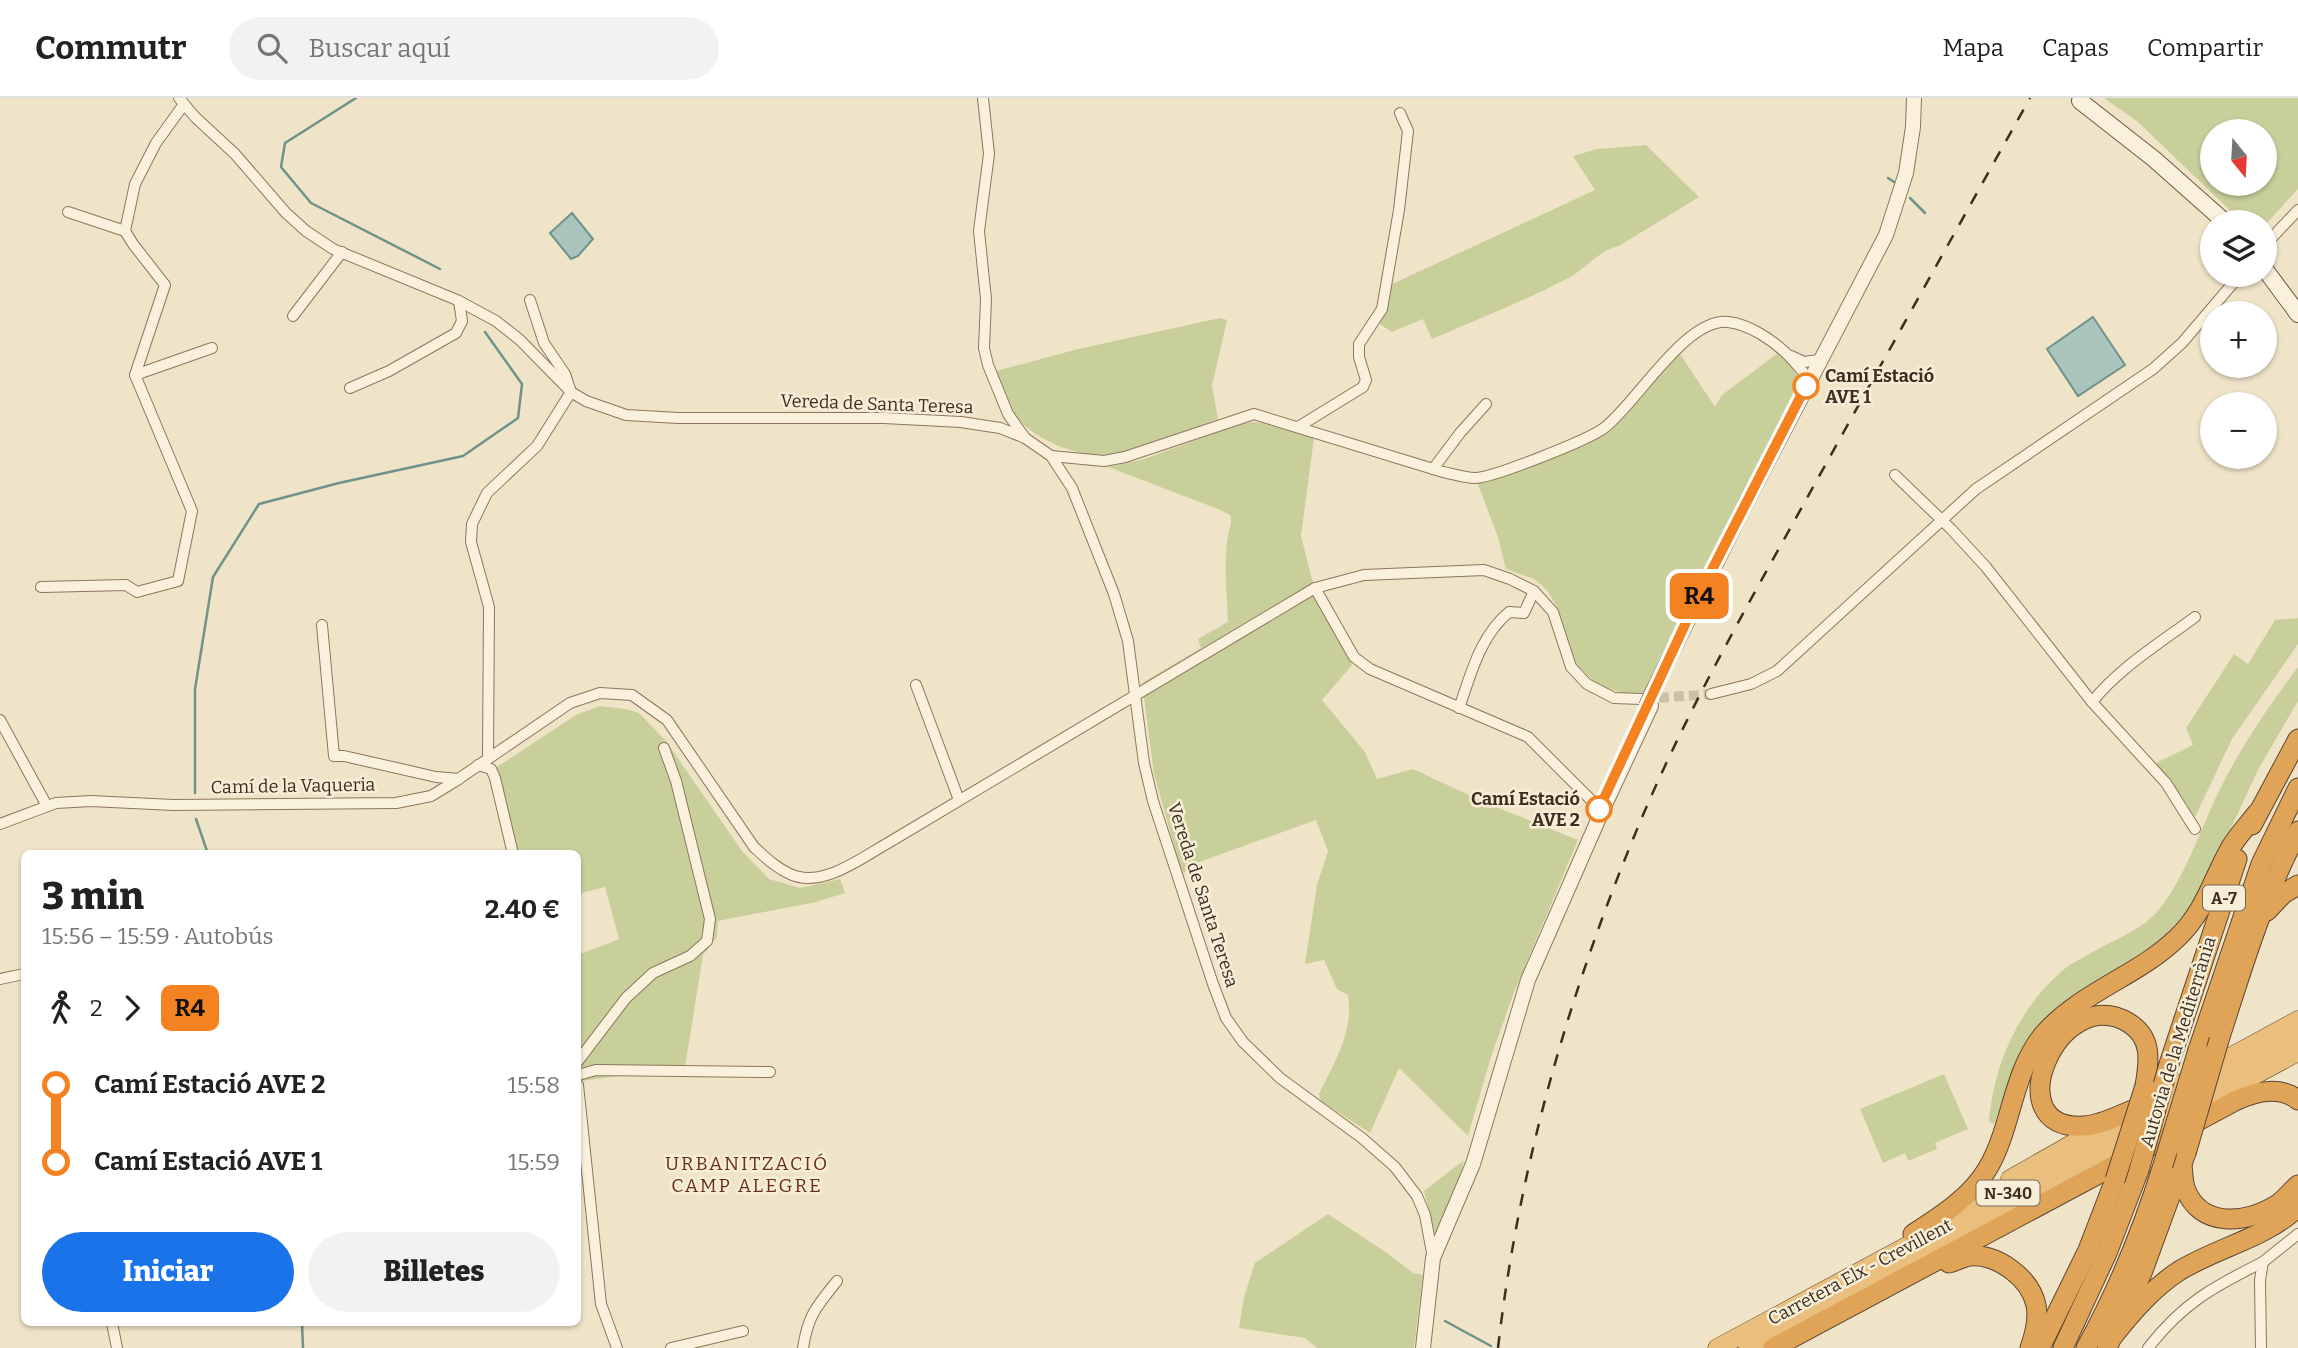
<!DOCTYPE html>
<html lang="es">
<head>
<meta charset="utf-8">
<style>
  body { margin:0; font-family:Bitter,serif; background:#f2f2f2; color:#222; height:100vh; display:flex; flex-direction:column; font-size:26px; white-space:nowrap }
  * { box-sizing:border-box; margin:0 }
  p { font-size:23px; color:#767676 }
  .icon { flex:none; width:38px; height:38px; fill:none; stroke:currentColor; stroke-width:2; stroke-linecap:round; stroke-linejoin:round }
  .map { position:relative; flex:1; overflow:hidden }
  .details { position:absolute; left:21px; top:752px; width:560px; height:476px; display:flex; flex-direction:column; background:#fff; border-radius:10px; box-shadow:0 2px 5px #0004 }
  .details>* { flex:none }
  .badge { padding:0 14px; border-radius:10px; font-size:24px; line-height:46px }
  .needle { width:46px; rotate:162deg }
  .fabs { position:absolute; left:2200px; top:21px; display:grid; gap:14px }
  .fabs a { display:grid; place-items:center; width:77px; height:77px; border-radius:50%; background:#fff; box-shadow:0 2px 5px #0004; font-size:35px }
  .map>.badge { position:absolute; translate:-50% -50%; box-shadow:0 0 0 4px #fff }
  .legs { display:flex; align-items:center; gap:10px; height:77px; padding:0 21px; font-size:23px }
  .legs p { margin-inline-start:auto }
  .headline { display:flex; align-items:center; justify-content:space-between; height:119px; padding:0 21px }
  h1 { font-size:38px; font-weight:800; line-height:52px }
  .primary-button { display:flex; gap:14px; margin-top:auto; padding:14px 21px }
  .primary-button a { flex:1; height:80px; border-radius:42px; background:#1a73e8; color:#fff; font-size:28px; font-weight:800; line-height:80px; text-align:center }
  .primary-button a+a { background:#f2f2f2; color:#222 }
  ul { padding:0 21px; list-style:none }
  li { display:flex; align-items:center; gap:24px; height:77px; font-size:26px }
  li i { display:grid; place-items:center; width:10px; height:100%; margin:0 9px; background:currentColor }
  li i::after { content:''; width:18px; height:18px; margin:-9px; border:5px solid; border-radius:50%; background:#fff }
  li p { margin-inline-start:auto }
  li:first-child i { background:linear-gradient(#0000 50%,currentColor 0) }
  li:last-child i { background:linear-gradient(currentColor 50%,#0000 0) }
  header { display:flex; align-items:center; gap:42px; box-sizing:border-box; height:98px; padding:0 35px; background:#fff; border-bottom:2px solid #e0e0e0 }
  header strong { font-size:33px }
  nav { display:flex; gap:38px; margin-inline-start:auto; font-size:24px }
  .search { width:490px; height:63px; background:#f2f2f2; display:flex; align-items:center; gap:18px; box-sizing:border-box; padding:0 24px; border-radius:38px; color:#767676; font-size:26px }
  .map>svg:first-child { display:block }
  .green { fill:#c9cf9b; fill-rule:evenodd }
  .water { fill:#a9c4bc; stroke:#6f938a; stroke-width:2 }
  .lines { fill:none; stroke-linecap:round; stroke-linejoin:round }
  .stream { stroke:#6f938a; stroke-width:2.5 }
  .minor-tunnel { stroke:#ccc0a6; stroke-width:10; stroke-dasharray:10 5; stroke-linecap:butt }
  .minor-casing { stroke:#8d765c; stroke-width:12 }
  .tertiary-casing { stroke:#8d765c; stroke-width:16 }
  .secondary-casing { stroke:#6f573f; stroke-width:18 }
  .trunk-casing { stroke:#5b4430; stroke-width:19 }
  .motorway-casing { stroke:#5b4430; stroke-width:21 }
  .minor { stroke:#faf1dc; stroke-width:10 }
  .tertiary { stroke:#faf1dc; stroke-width:14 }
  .secondary { stroke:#faf1dc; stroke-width:16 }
  .trunk { stroke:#eabe7c; stroke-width:18 }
  .motorway { stroke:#e0a458; stroke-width:19 }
  .rail { stroke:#3d2e20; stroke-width:2.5; stroke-dasharray:12 12; stroke-linecap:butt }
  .tertiary-bridge-casing { stroke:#8d765c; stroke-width:16; stroke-linecap:butt }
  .motorway-bridge-casing { stroke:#5b4430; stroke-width:21; stroke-linecap:butt }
  .tertiary-bridge { stroke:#faf1dc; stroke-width:14 }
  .motorway-bridge { stroke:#e0a458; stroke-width:19 }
  .line-1-casing { stroke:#fff; stroke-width:16 }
  .line-1 { stroke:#f58220; stroke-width:10 }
  .stop-1-dot { fill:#fff; stroke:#f58220; stroke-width:3.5 }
  .labels { text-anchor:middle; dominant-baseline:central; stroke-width:5; stroke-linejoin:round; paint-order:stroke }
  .shield { fill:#f7eed8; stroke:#756857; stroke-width:2 }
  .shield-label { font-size:16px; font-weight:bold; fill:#3d2e20 }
  .stop-label { font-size:18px; font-weight:bold; fill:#3d2e20; stroke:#f7eed8; text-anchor:start }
  .street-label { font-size:18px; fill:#3d2e20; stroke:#f7eed8 }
  .neighbourhood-label { font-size:19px; letter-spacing:2px; fill:#6b2e1e; stroke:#f7eed8 }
</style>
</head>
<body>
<header>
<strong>Commutr</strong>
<div class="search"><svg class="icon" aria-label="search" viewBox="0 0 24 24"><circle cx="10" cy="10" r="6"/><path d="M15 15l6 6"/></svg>Buscar aquí</div>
<nav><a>Mapa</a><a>Capas</a><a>Compartir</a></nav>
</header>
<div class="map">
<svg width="2298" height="1250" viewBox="0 0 2298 1250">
  <rect width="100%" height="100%" fill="#f0e4c8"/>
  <g class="green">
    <path d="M2104 0H2298V91L2265 127 2264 124H2242L2138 24ZM2212 33H2264V86H2212Z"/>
    <path d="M1646 47 1699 99 1619 148C1598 153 1588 169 1570 179 1525 203 1478 221 1432 241L1423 221 1392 234 1381 227 1378 221 1390 187 1595 92 1573 58 1597 51Z"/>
    <path d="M1220 220 1227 222 1212 288 1218 321C1193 331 1125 360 1101 358 1074 356 1042 344 1022 325 1009 313 1003 289 996 273L1078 251Z"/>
    <polygon points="1778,255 1788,265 1803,285 1648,595 1623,595 1598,587 1576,566 1557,509 1547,492 1534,481 1506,471 1498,439 1477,384 1572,345 1616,318 1680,256 1715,309 1722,297"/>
    <path d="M1254 324 1273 326 1314 340 1301 438 1312 481 1352 567 1322 602 1365 654 1377 681 1413 671 1484 704 1578 742 1513 897 1490 962 1468 1038 1399 970 1370 1035 1321 1003 1319 996C1334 965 1354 934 1348 897L1337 891 1324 862 1305 866 1317 787 1328 753 1316 722 1188 768 1184 776 1179 765 1154 676 1142 585 1201 550 1198 541 1228 524C1227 495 1223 466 1228 438 1229 430 1233 425 1230 417L1218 411 1108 369 1144 361 1239 326Z"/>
    <polygon points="2298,520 2298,546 2232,641 2195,719 2173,686 2154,666 2193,647 2186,630 2234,556 2248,566 2275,522"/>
    <path d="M2298 569V603L2259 670 2206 783 2193 806 2163 840 2079 895 2019 959 1994 1026 1989 1023C1994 966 2018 911 2062 873 2072 864 2087 858 2098 851 2118 840 2142 831 2157 814 2184 782 2200 733 2218 695 2240 650 2268 609 2298 569Z"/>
    <polygon points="600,608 626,611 639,615 666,643 742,753 769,781 800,790 840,781 845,795 816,804 718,823 717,839 703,857 685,969 582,983 578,973 578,857 619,841 605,789 578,796 578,756 519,756 497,669 576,617"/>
    <polygon points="1944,976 1968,1031 1935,1045 1937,1051 1908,1063 1905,1055 1883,1065 1860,1011"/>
    <polygon points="1464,1062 1461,1074 1435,1136 1424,1093"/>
    <polygon points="1328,1116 1387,1155 1413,1175 1423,1177 1414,1250 1317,1250 1305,1240 1239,1230 1244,1199 1255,1165"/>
  </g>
  <g class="water">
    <polygon points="572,115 593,141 578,158 571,161 550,135"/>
    <polygon points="2093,219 2125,267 2078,298 2047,251"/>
  </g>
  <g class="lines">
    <g class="stream">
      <polyline points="356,0 285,45 281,69 311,105 440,171"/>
      <polyline points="1888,80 1897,86"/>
      <polyline points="1910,100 1925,115"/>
      <polyline points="1712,495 1725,503"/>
      <polyline points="195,695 195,591 213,479 259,406 339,385 463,358 518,320 522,286 485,234"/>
      <polyline points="196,721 208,756"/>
      <polyline points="1445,1223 1491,1248"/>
      <polyline points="302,1225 303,1250"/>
    </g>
    <polyline class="minor-tunnel" points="1644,601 1711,596"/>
    <g class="minor-casing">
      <g id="minor">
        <polyline points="179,0 195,19 235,56 286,115 306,133 333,151 457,202 496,223 520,242 571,294 586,303 626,317 678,320 884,320 961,324 1000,330 1025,340 1051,358 1072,390 1114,496 1128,543 1144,665 1153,703 1213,886 1226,920 1243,944 1280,980 1362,1040 1395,1069 1417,1098 1425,1117 1433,1160"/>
        <polyline points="983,0 989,56 979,133 986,201 984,250 988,267 1008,316 1025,340"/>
        <polyline points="68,114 125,133"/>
        <polyline points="2264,148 2298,112"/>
        <polyline points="293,218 342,154"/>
        <polyline points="1791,258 1804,264 1819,262"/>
        <polyline points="135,277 212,250"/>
        <polyline points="350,290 389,273 456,235 462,223 459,203"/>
        <polyline points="1298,329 1363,289 1366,282 1359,259 1359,246 1382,211 1399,112 1408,33 1400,15"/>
        <path d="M1051 358 1104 363 1125 359 1254 316 1443 374C1453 376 1465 380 1475 380 1493 380 1590 341 1604 330 1636 306 1685 220 1728 224 1749 226 1774 243 1788 257 1797 266 1804 276 1813 285"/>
        <polyline points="1433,371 1460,335 1486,306"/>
        <polyline points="1895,377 1951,431 1986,469 2092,604 2166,685 2195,731"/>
        <polyline points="41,489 126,487 137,494 178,483 192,413 135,277 165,187 133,146 125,133 135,86 156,45 184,6"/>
        <polyline points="1315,490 1354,559 1370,571 1528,639 1602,713"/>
        <polyline points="322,527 334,658 344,658 436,679 459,681"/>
        <polyline points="916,587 959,702"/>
        <polyline points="1711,596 1751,586 1777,573 1976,391 2153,271 2182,245 2240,177"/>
        <path d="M2092 604C2119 570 2160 545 2195 519"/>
        <path d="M1459 610C1471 576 1480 538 1509 514L1524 515 1534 493"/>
        <polyline points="0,622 47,708"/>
        <polyline points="488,659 489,509 471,444 472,426 487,395 537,348 571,294 565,276 544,245 530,202"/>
        <polyline points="478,667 491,671 495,680 513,756"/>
        <path d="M0 726 56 705 91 703 173 707 396 705 431 698 454 684 570 605 600 595 632 597 667 622 754 749C765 759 776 770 790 776 822 791 861 760 888 745L1315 490 1364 477 1484 472 1510 481 1534 493 1553 514 1571 569 1587 586 1614 600 1642 601"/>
        <polyline points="0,881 24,876"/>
        <polyline points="578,963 626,900 653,875 690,858 707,843 710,821 676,683 664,650"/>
        <polyline points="578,977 596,972 770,974"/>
        <polyline points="578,987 601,1206 617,1250"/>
        <polyline points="112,1225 117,1250"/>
        <polyline points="671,1250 743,1233"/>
        <path d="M803 1250C808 1217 817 1208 837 1183"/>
        <path d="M2148 1250C2183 1205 2213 1189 2263 1164"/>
        <polyline points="2261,1250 2260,1182 2263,1164 2298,1136"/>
      </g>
    </g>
    <g class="tertiary-casing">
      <g id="tertiary">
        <polyline points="1652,595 1742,413 1886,137 1906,75 1913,29 1914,0"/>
        <polyline points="1423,1250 1433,1160 1473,1066 1528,882 1602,713 1651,608"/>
      </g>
    </g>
    <g class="secondary-casing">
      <g id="secondary">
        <polyline points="2080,3 2154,61 2225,124"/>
        <polyline points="2264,170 2298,216"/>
      </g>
    </g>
    <g class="trunk-casing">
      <g id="trunk">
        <polyline points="2153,1001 2298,922"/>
        <polyline points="2010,1081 2107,1026"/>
        <polyline points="1717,1250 2298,938"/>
        <polyline points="1748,1250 2298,954"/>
      </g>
    </g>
    <g class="motorway-casing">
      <g id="motorway">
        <polyline points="2252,727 2298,641"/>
        <polyline points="2267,813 2283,796 2298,787"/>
        <path d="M2219 942C2242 871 2263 799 2298 733"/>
        <polyline points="2198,952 2261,766 2298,690"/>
        <polyline points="2169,966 2237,761"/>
        <path d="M2135 1011C2119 1017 2102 1027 2084 1028 1994 1034 2059 882 2129 925 2153 940 2149 964 2145 988"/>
        <path d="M2182 1068C2183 1075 2183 1083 2185 1090 2200 1131 2247 1126 2278 1106 2285 1101 2291 1093 2298 1087"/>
        <path d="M1913 1136C1941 1118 1971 1099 1988 1070 2012 1029 2012 975 2043 937 2080 894 2138 878 2177 840 2206 812 2212 782 2231 749 2238 737 2249 726 2257 715"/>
        <path d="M1949 1165C1956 1163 1963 1159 1970 1158 1998 1156 2030 1180 2036 1207 2039 1222 2035 1236 2030 1250"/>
        <path d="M2114 1237C2133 1213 2153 1190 2179 1173 2218 1149 2264 1141 2298 1109"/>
        <path d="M1773 1250 2235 1003C2254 994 2279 987 2298 1002"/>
        <polyline points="2040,1250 2088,1152 2115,1082"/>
        <polyline points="2063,1250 2107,1155 2139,1072"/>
        <path d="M2086 1250C2118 1192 2143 1131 2163 1067"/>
        <polyline points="2107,1250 2142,1175 2186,1055"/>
      </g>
    </g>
    <use href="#minor" class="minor"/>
    <use href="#tertiary" class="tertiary"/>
    <use href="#secondary" class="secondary"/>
    <use href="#trunk" class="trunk"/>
    <use href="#motorway" class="motorway"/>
    <path class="rail" d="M1498 1250C1518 1076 1565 908 1631 746 1678 629 1741 519 1802 409 1878 272 1954 136 2030 0"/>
    <g class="tertiary-bridge-casing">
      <polyline id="tertiary-bridge" points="1646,608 1652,595"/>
    </g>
    <g class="motorway-bridge-casing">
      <g id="motorway-bridge">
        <polyline points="2186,1055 2219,942"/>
        <polyline points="2163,1067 2198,952"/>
        <polyline points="2139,1072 2169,966"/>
        <polyline points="2115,1082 2145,988"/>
      </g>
    </g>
    <use href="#tertiary-bridge" class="tertiary-bridge"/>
    <use href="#motorway-bridge" class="motorway-bridge"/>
  </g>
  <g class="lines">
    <g class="line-1-casing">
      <polyline id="line-1" points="1599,711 1696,503 1806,288"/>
    </g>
    <use href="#line-1" class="line-1"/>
  </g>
  <g class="stop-1-dot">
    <circle cx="1806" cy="288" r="12"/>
    <circle cx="1599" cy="711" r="12"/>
  </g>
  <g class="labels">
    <g class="shield">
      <rect x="2203" y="787.5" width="42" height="25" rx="5"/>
      <rect x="1976.5" y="1082.5" width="63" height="25" rx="5"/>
    </g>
    <g class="shield-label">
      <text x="2224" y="800">A-7</text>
      <text x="2008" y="1095">N-340</text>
    </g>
    <g class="stop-label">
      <text x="1825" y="278">Camí Estació<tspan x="1825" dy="21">AVE 1</tspan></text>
      <text x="1580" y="701" text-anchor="end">Camí Estació<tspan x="1580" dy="21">AVE 2</tspan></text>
    </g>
    <g class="street-label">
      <text transform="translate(877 306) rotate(2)">Vereda de Santa Teresa</text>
      <text transform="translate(293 688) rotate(-1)">Camí de la Vaqueria</text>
      <text transform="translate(1203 797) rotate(72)">Vereda de Santa Teresa</text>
      <text transform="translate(2178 944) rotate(-73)">Autovia de la Mediterrània</text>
      <text transform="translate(1860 1174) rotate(-28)">Carretera Elx - Crevillent</text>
    </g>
    <g class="neighbourhood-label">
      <text x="747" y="1065">URBANITZACIÓ<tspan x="747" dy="22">CAMP ALEGRE</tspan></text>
    </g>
  </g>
</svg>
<div class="fabs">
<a><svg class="needle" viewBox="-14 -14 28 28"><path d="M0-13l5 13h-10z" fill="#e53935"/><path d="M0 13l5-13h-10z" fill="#767676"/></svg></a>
<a><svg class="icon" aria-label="layers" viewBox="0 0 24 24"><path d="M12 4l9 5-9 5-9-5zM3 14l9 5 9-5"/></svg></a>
<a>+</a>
<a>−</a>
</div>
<b class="badge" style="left:1699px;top:498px;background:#f58220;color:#111">R4</b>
<section class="details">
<div class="headline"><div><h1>3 min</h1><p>15:56 – 15:59 · Autobús</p></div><b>2.40 €</b></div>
<div class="legs"><svg class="icon" aria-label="walk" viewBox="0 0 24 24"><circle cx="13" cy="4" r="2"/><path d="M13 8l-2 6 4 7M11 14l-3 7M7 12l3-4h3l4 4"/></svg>2<svg class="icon" aria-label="forward" viewBox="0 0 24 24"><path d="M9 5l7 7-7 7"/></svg><b class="badge" style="background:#f58220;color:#111">R4</b></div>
<ul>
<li><i style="color:#f58220"></i><b>Camí Estació AVE 2</b><p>15:58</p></li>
<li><i style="color:#f58220"></i><b>Camí Estació AVE 1</b><p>15:59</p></li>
</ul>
<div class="primary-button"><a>Iniciar</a><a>Billetes</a></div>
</section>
</div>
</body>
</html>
